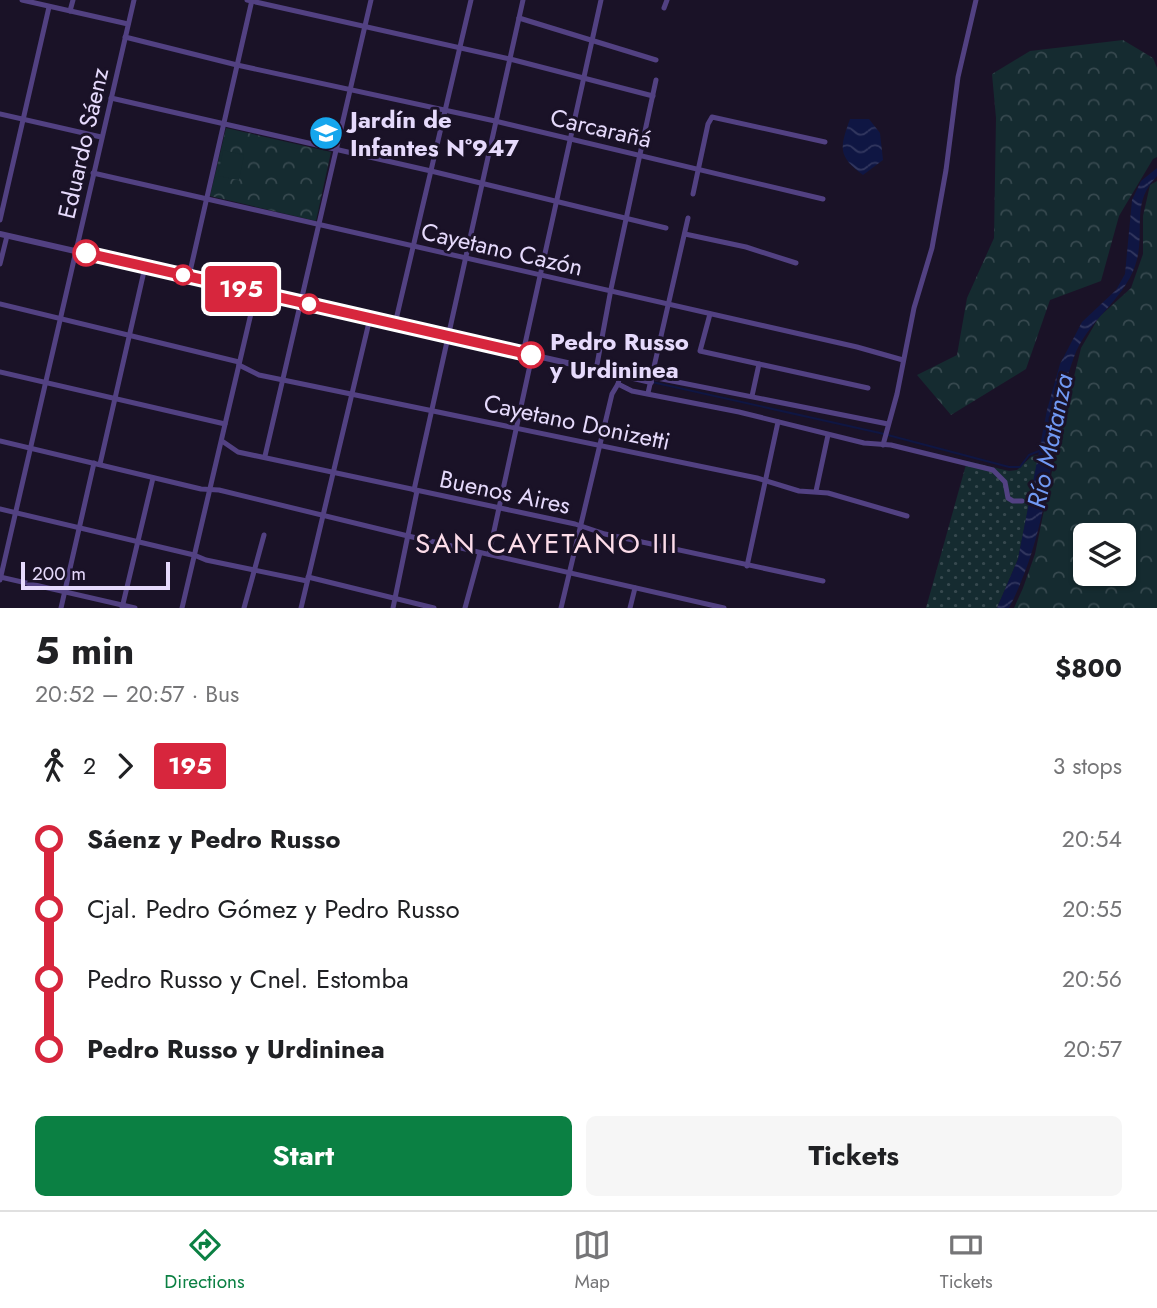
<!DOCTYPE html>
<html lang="en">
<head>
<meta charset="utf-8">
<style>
  body { margin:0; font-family:Jost,sans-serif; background:#f6f6f6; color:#202124; height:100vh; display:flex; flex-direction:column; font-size:26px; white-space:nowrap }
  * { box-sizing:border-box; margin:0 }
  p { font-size:23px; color:#757577 }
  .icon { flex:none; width:38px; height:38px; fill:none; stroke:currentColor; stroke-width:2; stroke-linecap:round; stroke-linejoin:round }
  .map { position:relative; height:608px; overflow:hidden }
  .details { display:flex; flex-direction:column; background:#fff; flex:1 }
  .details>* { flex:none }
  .badge { padding:0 14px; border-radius:5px; font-size:24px; line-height:46px }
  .fabs { position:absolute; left:1073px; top:523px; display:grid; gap:14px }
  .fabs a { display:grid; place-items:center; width:63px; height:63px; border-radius:10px; background:#fff; box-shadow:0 2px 5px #0004; font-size:35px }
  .scale { position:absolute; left:21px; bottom:18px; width:149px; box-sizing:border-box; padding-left:7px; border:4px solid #e6dafc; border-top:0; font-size:19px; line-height:24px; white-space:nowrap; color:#e6dafc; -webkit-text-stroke:5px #1a1227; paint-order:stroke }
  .map>.badge { position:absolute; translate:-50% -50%; box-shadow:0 0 0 4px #fff }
  .legs { display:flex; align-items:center; gap:10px; height:77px; padding:0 35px; font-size:23px }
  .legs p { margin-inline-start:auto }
  .headline { display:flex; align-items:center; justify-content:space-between; height:119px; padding:0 35px }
  h1 { font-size:38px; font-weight:700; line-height:52px }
  .cta { display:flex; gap:14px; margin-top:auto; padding:14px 35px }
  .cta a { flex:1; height:80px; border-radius:10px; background:#0b8043; color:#fff; font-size:28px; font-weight:700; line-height:80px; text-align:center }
  .cta a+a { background:#f6f6f6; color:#202124 }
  ul { padding:0 35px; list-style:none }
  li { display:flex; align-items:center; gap:24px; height:70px; font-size:26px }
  li i { display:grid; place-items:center; width:10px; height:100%; margin:0 9px; background:currentColor }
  li i::after { content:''; width:18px; height:18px; margin:-9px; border:5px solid; border-radius:50%; background:#fff }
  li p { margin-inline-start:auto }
  li:first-child i { background:linear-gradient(#0000 50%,currentColor 0) }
  li:last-child i { background:linear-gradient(currentColor 50%,#0000 0) }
  .tabs { display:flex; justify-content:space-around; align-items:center; height:98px; border-top:2px solid #e0e0e0; background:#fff; font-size:19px; color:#757577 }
  .tabs a { display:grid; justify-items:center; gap:4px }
  .tabs .selected { color:#0b8043 }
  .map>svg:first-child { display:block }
  .grass { fill:url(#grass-dots) }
  .forest { fill:url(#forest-crowns); fill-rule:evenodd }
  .pitch { fill:#152b30 }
  .water { fill:url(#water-waves) }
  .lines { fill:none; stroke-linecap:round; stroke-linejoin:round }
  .stream { stroke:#0f1643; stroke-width:2 }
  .minor { stroke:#524182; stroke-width:5 }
  .tertiary { stroke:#524182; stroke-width:6 }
  .line-1-casing { stroke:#fff; stroke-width:16 }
  .line-1 { stroke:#d7263d; stroke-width:10 }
  .stop-1-dot { fill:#fff; stroke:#d7263d; stroke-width:3.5 }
  .labels { text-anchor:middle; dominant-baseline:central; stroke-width:6; stroke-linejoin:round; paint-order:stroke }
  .poi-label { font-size:24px; font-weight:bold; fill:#e6dafc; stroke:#1a1227; text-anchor:start }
  .street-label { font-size:24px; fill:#e6dafc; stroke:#1a1227 }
  .stop-label { font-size:24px; font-weight:bold; fill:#e6dafc; stroke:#1a1227; text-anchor:start }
  .water-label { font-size:26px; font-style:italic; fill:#7199f4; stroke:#1a1227 }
  .quarter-label { font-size:28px; letter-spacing:2px; fill:#fcdce9; stroke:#1a1227 }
</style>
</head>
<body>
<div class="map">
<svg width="1157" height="608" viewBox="0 0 1157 608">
  <defs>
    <pattern id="grass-dots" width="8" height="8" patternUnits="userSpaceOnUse" patternTransform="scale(1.75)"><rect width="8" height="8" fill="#152b30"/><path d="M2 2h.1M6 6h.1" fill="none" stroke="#37494f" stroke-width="1.8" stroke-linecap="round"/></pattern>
    <pattern id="forest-crowns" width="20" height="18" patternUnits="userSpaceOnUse" patternTransform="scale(1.75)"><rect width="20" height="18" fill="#152b30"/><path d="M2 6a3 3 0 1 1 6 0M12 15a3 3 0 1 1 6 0" fill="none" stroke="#37494f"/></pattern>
    <pattern id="water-waves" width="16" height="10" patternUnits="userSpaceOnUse" patternTransform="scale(1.75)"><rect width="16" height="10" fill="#0f1643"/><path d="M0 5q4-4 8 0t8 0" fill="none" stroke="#32375f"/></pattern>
  </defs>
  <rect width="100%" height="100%" fill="#1a1227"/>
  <polygon class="grass" points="1039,455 1018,559 997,608 926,608 967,461 1009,471 1017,470 1032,456"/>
  <g class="forest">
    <polygon points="1123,40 1153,58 1157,68 1157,157 1153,159 1119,216 1101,281 1050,300 1026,369 951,415 917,375 957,355 967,298 994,238 996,118 992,74 1030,51"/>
    <polygon points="226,128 331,152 316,221 210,196"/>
    <path d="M1157 181V608H1014L1023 588 1035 554 1058 442 1081 348 1099 317 1131 288 1143 254V216L1150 185ZM1085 536H1124V574H1085Z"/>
  </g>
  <polygon class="pitch" points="223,150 244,155 239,180 218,176"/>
  <g class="water">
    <path d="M850 119H869L880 133 883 160 863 175C837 156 840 147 850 119Z"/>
    <path d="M1157 168V176C1129 205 1147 232 1135 266 1123 301 1087 321 1074 357 1066 379 1059 406 1055 429 1054 440 1054 450 1052 461 1044 511 1033 562 1009 608H997L1018 559 1047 410 1060 364 1082 322 1116 290 1125 274 1132 200 1141 181Z"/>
  </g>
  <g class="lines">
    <polyline class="stream" points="652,382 880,433 1009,467 1020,467 1029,455 1039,451"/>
    <g class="minor">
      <polyline points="22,0 128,24"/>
      <polyline points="247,0 510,59 653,96"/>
      <polyline points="664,8 667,0"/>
      <polyline points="70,11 73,0"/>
      <polyline points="519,18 656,60"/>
      <polyline points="125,37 237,65 495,121 823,199"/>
      <polyline points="111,98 431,171 666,228"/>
      <polyline points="0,114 101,137"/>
      <polyline points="93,173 857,347 903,360"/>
      <polyline points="693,194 708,124 712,117 825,142"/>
      <polyline points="0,220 49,7"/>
      <polyline points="685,234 746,247 796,263"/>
      <polyline points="0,264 7,236"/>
      <polyline points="189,276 252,0"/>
      <polyline points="0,304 239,362"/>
      <polyline points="710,314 700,351 868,388"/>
      <polyline points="395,324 471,0"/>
      <polyline points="523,353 601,0"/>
      <polyline points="239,365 259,375 757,478 799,491 828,493 907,516"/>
      <polyline points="596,370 611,289 656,80"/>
      <polyline points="0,372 225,424"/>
      <polyline points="652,377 888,424"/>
      <polyline points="618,384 632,391 739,412 864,443 891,445 993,470 1005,482 1008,498 1013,501 1022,501"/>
      <polyline points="648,393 688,218"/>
      <polyline points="752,396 759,364"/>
      <polyline points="0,441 201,489 219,490 408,536 724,608"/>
      <polyline points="222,441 238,452 575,524 605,534 823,581"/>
      <polyline points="883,445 897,394 914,308 932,248 946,170 958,77 976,0"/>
      <polyline points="265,456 371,0"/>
      <polyline points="100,464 145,267"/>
      <polyline points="414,490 523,0"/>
      <polyline points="816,491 828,435"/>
      <polyline points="0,509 194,555 206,560 307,581"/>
      <polyline points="489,554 532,356"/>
      <polyline points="747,566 778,422"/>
      <polyline points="0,577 135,608"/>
      <polyline points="308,577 434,608"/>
      <polyline points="0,580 134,0"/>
      <polyline points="61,608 94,463"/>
      <polyline points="122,608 153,478"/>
      <polyline points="182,608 256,292"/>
      <polyline points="244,608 264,535"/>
      <polyline points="301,608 370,318"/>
      <polyline points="393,608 417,491"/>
      <polyline points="465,608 480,553"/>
      <polyline points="561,608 612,394 618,384 620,375"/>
      <polyline points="630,608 635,588"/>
    </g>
    <polyline class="tertiary" points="0,234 651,382"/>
  </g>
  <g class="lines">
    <g class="line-1-casing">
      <polyline id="line-1" points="86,253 531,355"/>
    </g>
    <use href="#line-1" class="line-1"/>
  </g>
  <defs>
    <g id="school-disc" transform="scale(1.75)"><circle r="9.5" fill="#16a6ed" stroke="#1a1227"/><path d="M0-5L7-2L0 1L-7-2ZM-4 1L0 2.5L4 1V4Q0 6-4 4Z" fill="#fff"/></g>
  </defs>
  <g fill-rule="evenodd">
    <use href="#school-disc" x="326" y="133"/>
  </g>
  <g class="stop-1-dot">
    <circle cx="86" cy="253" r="12"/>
    <circle cx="183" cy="275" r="9"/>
    <circle cx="309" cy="304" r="9"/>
    <circle cx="531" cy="355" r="12"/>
  </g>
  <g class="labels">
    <g class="poi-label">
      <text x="350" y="119">Jardín de<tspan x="350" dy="28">Infantes Nº947</tspan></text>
    </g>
    <g class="street-label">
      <text transform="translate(601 128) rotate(13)">Carcarañá</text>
      <text transform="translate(83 143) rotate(-77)">Eduardo Sáenz</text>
      <text transform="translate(502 249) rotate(13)">Cayetano Cazón</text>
      <text transform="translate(577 422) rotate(12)">Cayetano Donizetti</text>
      <text transform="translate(505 492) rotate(12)">Buenos Aires</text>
    </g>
    <g class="stop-label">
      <text x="550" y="341">Pedro Russo<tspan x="550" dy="28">y Urdininea</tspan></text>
    </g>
    <g class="water-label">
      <text transform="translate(1050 441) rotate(-78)">Río Matanza</text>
    </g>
    <g class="quarter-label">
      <text x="547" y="543">SAN CAYETANO III</text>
    </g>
  </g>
</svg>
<div class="fabs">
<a><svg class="icon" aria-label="layers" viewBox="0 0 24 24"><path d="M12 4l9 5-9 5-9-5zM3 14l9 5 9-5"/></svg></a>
</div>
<div class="scale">200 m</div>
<b class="badge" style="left:241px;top:289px;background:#d7263d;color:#fff">195</b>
</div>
<section class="details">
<div class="headline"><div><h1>5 min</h1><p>20:52 – 20:57 · Bus</p></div><b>$800</b></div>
<div class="legs"><svg class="icon" aria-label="walk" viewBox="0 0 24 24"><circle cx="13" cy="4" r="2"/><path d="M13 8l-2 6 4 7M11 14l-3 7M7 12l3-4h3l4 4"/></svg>2<svg class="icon" aria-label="forward" viewBox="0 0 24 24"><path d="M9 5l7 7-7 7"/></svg><b class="badge" style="background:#d7263d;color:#fff">195</b><p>3 stops</p></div>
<ul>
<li><i style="color:#d7263d"></i><b>Sáenz y Pedro Russo</b><p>20:54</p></li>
<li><i style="color:#d7263d"></i><span>Cjal. Pedro Gómez y Pedro Russo</span><p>20:55</p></li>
<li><i style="color:#d7263d"></i><span>Pedro Russo y Cnel. Estomba</span><p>20:56</p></li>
<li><i style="color:#d7263d"></i><b>Pedro Russo y Urdininea</b><p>20:57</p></li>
</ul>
<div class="cta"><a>Start</a><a>Tickets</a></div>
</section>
<nav class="tabs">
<a class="selected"><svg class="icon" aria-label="directions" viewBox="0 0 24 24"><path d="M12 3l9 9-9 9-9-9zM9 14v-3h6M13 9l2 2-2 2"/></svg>Directions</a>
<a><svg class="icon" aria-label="map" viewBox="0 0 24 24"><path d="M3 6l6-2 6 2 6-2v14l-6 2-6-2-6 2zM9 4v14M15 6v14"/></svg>Map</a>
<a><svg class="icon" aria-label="tickets" viewBox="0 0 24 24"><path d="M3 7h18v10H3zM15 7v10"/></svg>Tickets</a>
</nav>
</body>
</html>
